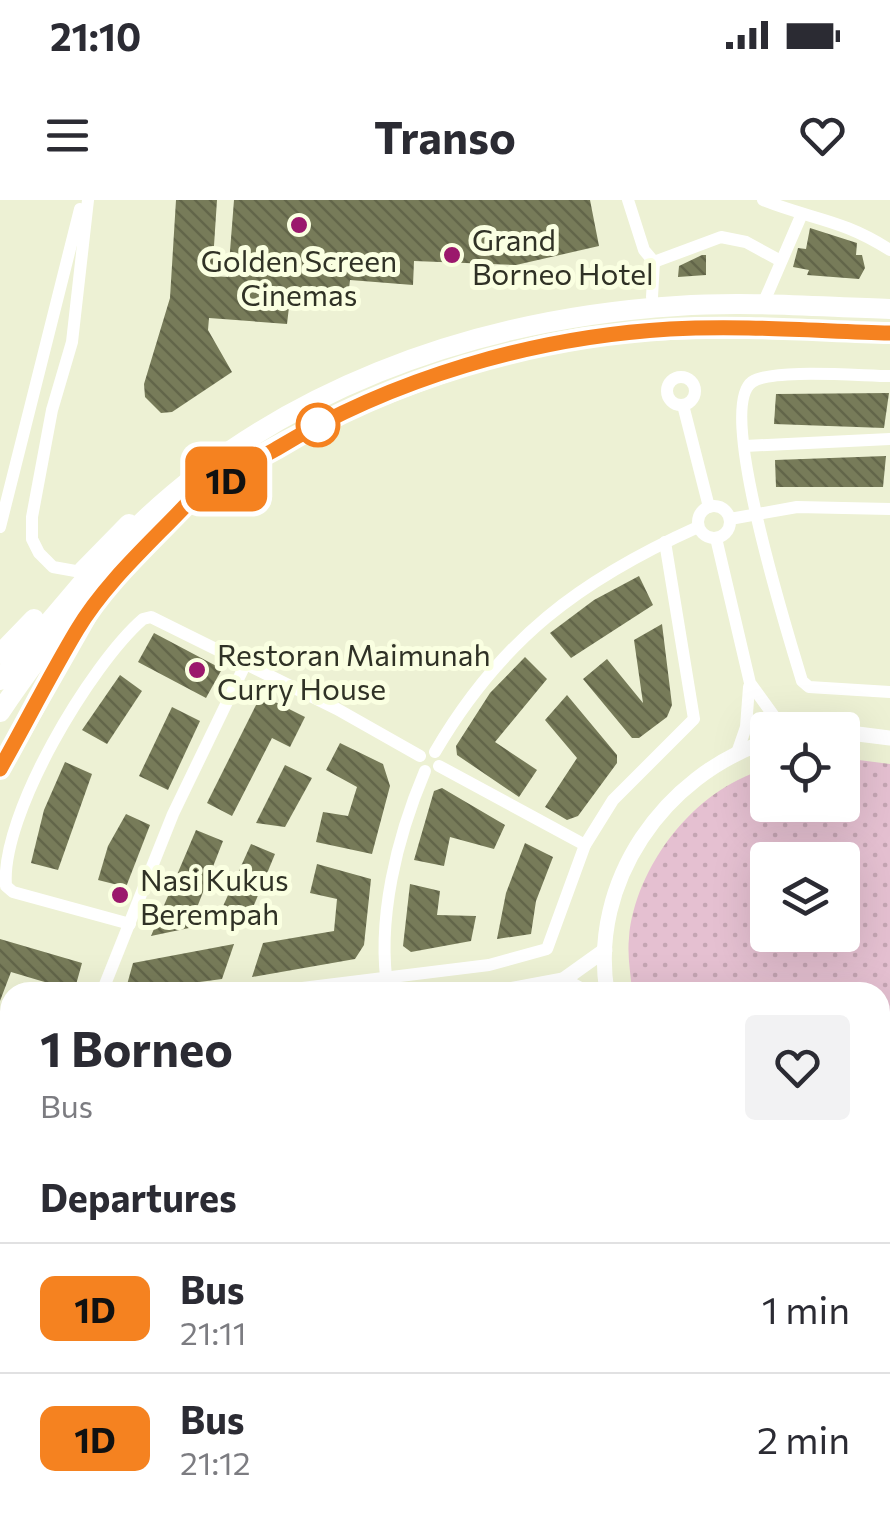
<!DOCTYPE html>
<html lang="en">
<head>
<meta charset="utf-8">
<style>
  body { margin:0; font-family:Commissioner,sans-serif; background:#f2f2f3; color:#2b2b33; height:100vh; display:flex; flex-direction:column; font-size:38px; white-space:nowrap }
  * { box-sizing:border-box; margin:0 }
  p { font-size:32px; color:#7c7c81 }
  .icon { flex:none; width:55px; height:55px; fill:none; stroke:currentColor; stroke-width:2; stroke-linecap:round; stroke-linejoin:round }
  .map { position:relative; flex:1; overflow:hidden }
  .side { position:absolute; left:0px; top:782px; width:890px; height:542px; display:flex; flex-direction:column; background:#fff; border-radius:30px 30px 0 0; box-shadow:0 10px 40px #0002 }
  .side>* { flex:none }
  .badge { padding:0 20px; border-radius:15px; font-size:35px; line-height:65px }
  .tools { position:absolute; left:750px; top:512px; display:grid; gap:20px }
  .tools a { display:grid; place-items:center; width:110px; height:110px; border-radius:10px; background:#fff; box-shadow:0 10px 40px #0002; font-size:50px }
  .map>.badge { position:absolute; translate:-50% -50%; box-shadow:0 0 0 5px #fff }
  h2 { padding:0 40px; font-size:38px; line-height:90px }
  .round { display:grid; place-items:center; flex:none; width:105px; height:105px; border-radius:10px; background:#f2f2f3 }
  .headline { display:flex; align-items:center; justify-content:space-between; height:170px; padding:0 40px }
  h1 { font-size:48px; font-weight:700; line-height:75px }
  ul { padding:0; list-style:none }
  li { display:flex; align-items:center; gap:30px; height:130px; padding:0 40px; border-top:2px solid #e1e1e2 }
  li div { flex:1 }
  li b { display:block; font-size:38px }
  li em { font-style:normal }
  li .badge { min-width:110px; font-weight:700; text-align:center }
  .status { display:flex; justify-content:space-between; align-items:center; height:70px; padding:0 50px; background:#fff; direction:ltr }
  .status svg { height:28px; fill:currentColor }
  header { display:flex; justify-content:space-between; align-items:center; height:130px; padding:0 40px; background:#fff; font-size:45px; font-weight:700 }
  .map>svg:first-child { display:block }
  .grass { fill:url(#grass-dots); fill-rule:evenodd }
  .building { fill:url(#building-back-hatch) }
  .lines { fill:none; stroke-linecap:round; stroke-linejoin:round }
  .minor { stroke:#fff; stroke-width:12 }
  .tertiary { stroke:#fff; stroke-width:15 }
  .trunk { stroke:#fff; stroke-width:20 }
  .line-casing { stroke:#fff; stroke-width:22 }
  .line { stroke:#f58220; stroke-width:15 }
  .poi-dot { fill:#9b186c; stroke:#faffe1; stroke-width:4 }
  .stop-dot { fill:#fff; stroke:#f58220; stroke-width:5 }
  .labels { text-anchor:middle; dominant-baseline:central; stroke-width:10; stroke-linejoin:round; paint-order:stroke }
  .poi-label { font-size:30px; fill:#303226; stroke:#faffe1; text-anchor:start }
</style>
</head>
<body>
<div class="status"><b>21:10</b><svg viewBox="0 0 49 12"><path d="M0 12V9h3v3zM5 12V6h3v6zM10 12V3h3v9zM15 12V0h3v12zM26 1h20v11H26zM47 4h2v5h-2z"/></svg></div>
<header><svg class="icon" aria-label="menu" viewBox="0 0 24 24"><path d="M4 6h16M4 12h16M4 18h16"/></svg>Transo<svg class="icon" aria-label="heart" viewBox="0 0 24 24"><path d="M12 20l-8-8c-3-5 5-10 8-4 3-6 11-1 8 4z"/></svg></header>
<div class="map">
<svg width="890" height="1323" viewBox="0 0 890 1323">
  <defs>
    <pattern id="grass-dots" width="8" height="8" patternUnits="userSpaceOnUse" patternTransform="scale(2.5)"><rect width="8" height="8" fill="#e5c0d1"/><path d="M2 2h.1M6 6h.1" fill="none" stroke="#c5a5b3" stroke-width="1.8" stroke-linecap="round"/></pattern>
    <pattern id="building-back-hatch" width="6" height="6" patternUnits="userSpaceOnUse" patternTransform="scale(2.5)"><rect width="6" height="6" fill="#777b59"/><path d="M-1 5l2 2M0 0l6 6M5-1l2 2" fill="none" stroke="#626549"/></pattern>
  </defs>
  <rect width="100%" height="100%" fill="#edf1d4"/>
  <path class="grass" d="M843 558 890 564V954L881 957 880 792H632C631 775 627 756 629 738 635 666 696 587 767 569L768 605H842ZM768 660H842V735H768Z"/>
  <g class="building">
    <polygon points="176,0 217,0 212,76 228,77 234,0 590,0 599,46 516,65 414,61 413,85 350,80 347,107 289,107 287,124 209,118 208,130 232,172 172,212 161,213 145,197 144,184 170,98"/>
    <polygon points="810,28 857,43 856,55 862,55 865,68 859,79 807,75 809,70 793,67 798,48 806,49"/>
    <polygon points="702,55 706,55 706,75 678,77 679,66"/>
    <polygon points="889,193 884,228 774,224 776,194"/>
    <polygon points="886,256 883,287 776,287 775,260"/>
    <polygon points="639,376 653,405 571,458 550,433 594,400"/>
    <polygon points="662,424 672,505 667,517 639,538 632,538 583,479 607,459 643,503 634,440"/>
    <polygon points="154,433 222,469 206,498 138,462"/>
    <polygon points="525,457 547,479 495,542 537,570 519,597 457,555 456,546 490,493"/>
    <polygon points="120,475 142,491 107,544 82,530"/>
    <polygon points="261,495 305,517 290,547 272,538 232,616 207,603"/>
    <polygon points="567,495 617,555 617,563 578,616 567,620 545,607 577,558 545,520"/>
    <polygon points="172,507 200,521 168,590 139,576"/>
    <polygon points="340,543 383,564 390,586 372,654 316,642 323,612 348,616 357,587 326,570"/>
    <polygon points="65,562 92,574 58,670 31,663 44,610"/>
    <polygon points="285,565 312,578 285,627 256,623"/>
    <polygon points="442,588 505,625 494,649 450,637 444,666 414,660 434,591"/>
    <polygon points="126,614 150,625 126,687 98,680 108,646"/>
    <polygon points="196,630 223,641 189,728 151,736"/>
    <polygon points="525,643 553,657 536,701 531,734 497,739 506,693"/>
    <polygon points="251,644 275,654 249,717 215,724"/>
    <polygon points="317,664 371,679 364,745 355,759 252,777 263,743 334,731 337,699 310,693"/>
    <polygon points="410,684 440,691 437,715 476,716 471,741 411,752 403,746"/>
    <polygon points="0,739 82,763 74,792 45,792 48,783 11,772 0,801"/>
    <polygon points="234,744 222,779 125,792 133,763"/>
  </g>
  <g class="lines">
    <g class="minor">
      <polyline points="628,0 644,50 654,62 721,37 746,42 779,60"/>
      <path d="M763 0C813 20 842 19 890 50"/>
      <polyline points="652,97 654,62"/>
      <polyline points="766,97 801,16"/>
      <path d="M890 176C862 176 772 168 752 182 716 208 789 437 802 481L809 487 890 492"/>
      <circle cx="681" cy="191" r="14"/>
      <polyline points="683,205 709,307"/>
      <polyline points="745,246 890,239"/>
      <circle cx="714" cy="322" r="16"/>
      <polyline points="730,319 797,307 890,309"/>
      <polyline points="0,327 80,9"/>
      <polyline points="716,338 750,483 784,530"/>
      <polyline points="81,372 53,367 39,353 32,339 32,317 52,210 72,142 88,0"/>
      <path d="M435 552C501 439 580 380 698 327"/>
      <polyline points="737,553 746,527 749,487"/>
      <polyline points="439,566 585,645"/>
      <path d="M130 724 13 692 6 686C0 615 91 464 143 419L151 417 337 509 420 556"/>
      <polyline points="102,792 173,614 245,465"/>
      <polyline points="270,792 489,765 547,749 585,645 613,600 694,519 665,342"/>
      <path d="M388 792C376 720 397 637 425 571"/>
    </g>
    <g class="tertiary">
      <polyline points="842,532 890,538"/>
      <polyline points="563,780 605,750"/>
      <polyline points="497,792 563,780 585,792"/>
      <path d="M607 792C589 682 664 575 768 541"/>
      <polyline points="0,875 10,873"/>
      <polyline points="0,901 10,900"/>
      <polyline points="880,986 890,984"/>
    </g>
    <g class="trunk">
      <path d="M124 340C269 191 473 119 677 106 748 101 820 107 890 109"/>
      <polyline points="83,371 129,324"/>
      <polyline points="0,454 34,419"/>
      <polyline points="0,480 96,367"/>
      <path d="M0 512C47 443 97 377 161 322 267 233 466 150 603 135 698 124 794 130 890 133"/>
      <polyline points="0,569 90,411"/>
    </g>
  </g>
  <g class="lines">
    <g class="line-casing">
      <path id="line" d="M0 569C26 523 50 475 77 430 105 383 149 344 186 305 207 281 248 265 276 249 393 178 534 137 670 129 743 125 817 131 890 133"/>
    </g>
    <use href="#line" class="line"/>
  </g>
  <g class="poi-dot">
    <circle cx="299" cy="25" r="10"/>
    <circle cx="452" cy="55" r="10"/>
    <circle cx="197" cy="470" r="10"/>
    <circle cx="120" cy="695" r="10"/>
  </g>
  <circle class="stop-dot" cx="318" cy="225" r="20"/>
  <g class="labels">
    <g class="poi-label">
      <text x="472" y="38">Grand<tspan x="472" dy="34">Borneo Hotel</tspan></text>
      <text x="299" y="59" text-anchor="middle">Golden Screen<tspan x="299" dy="34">Cinemas</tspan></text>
      <text x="217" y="453">Restoran Maimunah<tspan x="217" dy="34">Curry House</tspan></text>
      <text x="140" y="678">Nasi Kukus<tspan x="140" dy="34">Berempah</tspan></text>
    </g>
  </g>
</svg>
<div class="tools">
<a><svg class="icon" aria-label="locate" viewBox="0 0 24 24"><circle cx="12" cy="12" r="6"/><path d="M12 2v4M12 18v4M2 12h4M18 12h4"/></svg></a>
<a><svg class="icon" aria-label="layers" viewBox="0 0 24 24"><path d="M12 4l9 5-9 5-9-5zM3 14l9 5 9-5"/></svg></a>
</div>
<b class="badge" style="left:226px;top:279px;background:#f58220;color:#111">1D</b>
<section class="side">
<div class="headline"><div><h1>1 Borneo</h1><p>Bus</p></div><a class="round"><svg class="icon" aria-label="heart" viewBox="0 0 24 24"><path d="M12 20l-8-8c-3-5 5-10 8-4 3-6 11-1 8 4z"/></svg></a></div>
<h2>Departures</h2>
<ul>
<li><span class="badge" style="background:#f58220;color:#111">1D</span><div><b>Bus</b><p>21:11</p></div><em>1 min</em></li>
<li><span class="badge" style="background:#f58220;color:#111">1D</span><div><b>Bus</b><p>21:12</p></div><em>2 min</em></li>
</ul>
</section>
</div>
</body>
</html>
